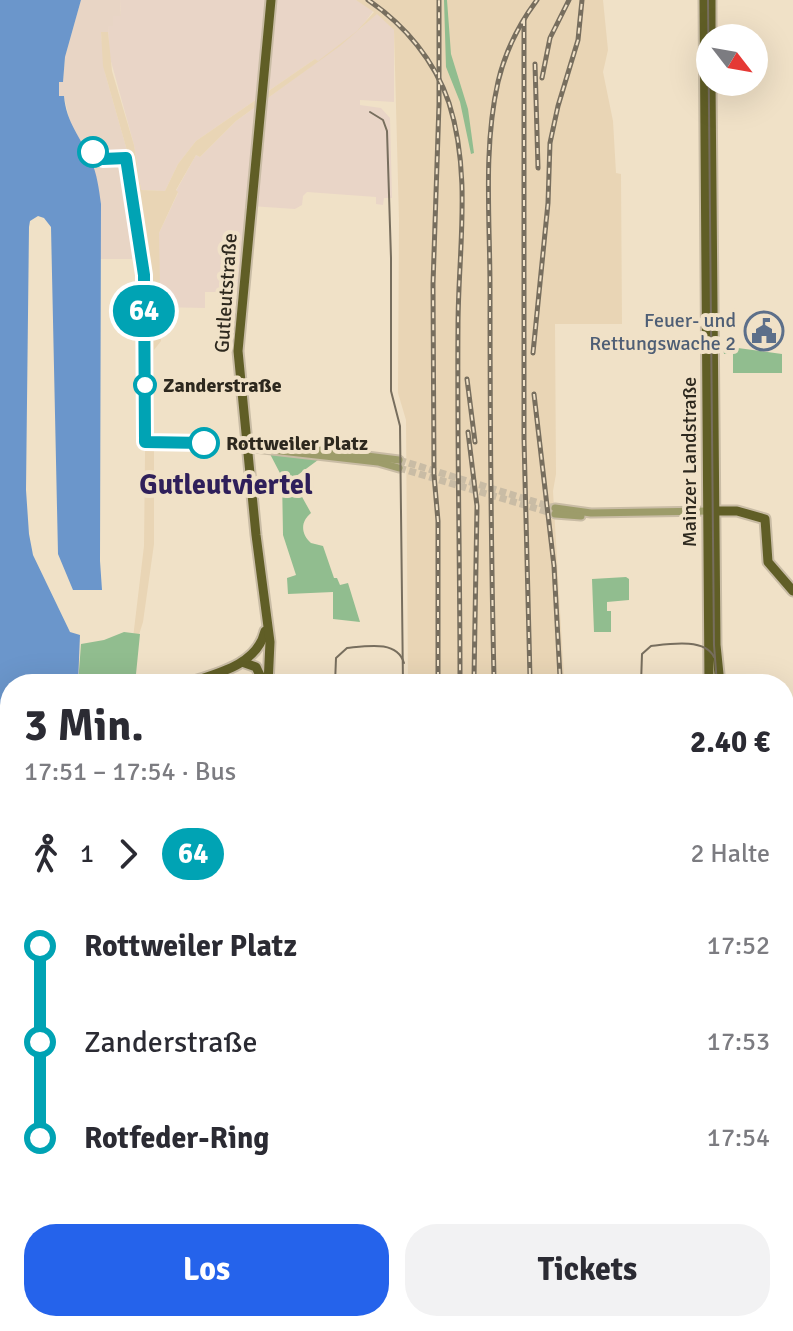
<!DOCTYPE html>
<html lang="de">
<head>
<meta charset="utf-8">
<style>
  body { margin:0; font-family:Signika,sans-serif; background:#f2f2f3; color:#2b2b33; height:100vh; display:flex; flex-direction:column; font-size:30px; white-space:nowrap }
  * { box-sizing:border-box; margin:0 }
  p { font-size:26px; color:#7c7c81 }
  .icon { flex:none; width:44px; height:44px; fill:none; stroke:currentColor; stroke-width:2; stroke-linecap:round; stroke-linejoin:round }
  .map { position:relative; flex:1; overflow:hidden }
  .details { position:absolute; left:0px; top:674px; width:794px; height:658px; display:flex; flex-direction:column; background:#fff; border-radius:32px 32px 0 0; box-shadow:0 8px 32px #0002 }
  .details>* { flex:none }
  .badge { padding:0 16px; border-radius:26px; font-size:28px; line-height:52px }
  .needle { width:52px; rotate:121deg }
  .controls { position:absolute; left:696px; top:24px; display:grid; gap:16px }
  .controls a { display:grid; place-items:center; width:72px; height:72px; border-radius:50%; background:#fff; box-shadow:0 8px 32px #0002; font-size:40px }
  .map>.badge { position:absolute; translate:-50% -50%; box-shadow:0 0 0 4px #fff }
  .legs { display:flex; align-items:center; gap:12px; height:88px; padding:0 24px; font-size:26px }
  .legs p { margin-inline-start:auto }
  .summary { display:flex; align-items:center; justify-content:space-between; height:136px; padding:0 24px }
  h1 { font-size:44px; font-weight:700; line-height:60px }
  .action { display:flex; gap:16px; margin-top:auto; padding:16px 24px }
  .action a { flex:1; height:92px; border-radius:32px; background:#2563eb; color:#fff; font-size:32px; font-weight:700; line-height:92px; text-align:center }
  .action a+a { background:#f2f2f3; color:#2b2b33 }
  ul { padding:0 24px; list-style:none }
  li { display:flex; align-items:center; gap:28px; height:96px; font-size:30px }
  li i { display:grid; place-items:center; width:12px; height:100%; margin:0 10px; background:currentColor }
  li i::after { content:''; width:20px; height:20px; margin:-10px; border:6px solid; border-radius:50%; background:#fff }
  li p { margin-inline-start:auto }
  li:first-child i { background:linear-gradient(#0000 50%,currentColor 0) }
  li:last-child i { background:linear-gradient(currentColor 50%,#0000 0) }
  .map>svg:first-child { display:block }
  .commercial { fill:#e8d5c5 }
  .industrial { fill:#e9d5c7 }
  .built { fill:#e9d5b5 }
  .green { fill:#91bd8f }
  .water { fill:#6b96cb }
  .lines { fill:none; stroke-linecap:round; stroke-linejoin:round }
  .minor-tunnel { stroke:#c9bca5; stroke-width:7; stroke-dasharray:7 3.5; stroke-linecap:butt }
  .major-tunnel { stroke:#c9bca5; stroke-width:9; stroke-dasharray:9 4.5; stroke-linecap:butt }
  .minor-casing { stroke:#c9bca5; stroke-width:11 }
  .major-casing { stroke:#c9bca5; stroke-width:13 }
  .minor { stroke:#9d9c6a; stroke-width:7 }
  .major { stroke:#605e26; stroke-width:9 }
  .tram { stroke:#776e5e; stroke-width:2 }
  .rail-casing { stroke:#776e5e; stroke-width:5 }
  .rail { stroke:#f0e1c7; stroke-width:2; stroke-dasharray:6; stroke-linecap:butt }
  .line-1-casing { stroke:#fff; stroke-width:18 }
  .line-1 { stroke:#00a3b4; stroke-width:12 }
  .stop-1-dot { fill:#fff; stroke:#00a3b4; stroke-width:4 }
  .labels { text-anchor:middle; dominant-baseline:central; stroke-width:8; stroke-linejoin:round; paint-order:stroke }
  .street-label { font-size:20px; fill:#2d281e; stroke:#f0e1c7 }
  .service-label { font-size:20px; fill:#4e5e75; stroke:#f0e1c7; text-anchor:end }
  .stop-label { font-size:20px; font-weight:bold; fill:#2d281e; stroke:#f0e1c7; text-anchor:start }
  .district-label { font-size:28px; font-weight:bold; fill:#2f1f5a; stroke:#f0e1c7 }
</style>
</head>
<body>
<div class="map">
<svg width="793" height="1331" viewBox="0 0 793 1331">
  <rect width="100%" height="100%" fill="#f0e1c7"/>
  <g class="commercial">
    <polygon points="81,0 120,0 121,16 113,26 108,26 108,32 101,33 105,73 128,154 145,259 100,259 101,204 91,160 70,122 64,96 59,96 59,82 63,81 65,57"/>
    <polygon points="793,760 793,866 789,889 793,892 784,943 784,764"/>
    <polygon points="429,1322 707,1322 714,1331 429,1331"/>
  </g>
  <polygon class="industrial" points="120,0 356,0 374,10 359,30 377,13 394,30 394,102 360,100 360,105 381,108 390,118 392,198 384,198 383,205 376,204 376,197 307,192 303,196 302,205 295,209 251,206 243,292 205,292 205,308 158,307 159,233 178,193 176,191 196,155 200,157 236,121 317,62 315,59 196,141 178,164 165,191 141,190 134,145 109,54 108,26 113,26 113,16 121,16"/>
  <polygon class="built" points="356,0 603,0 608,50 603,72 613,121 616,173 621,174 622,324 555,324 556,474 553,491 564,677 408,678 406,420 398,393 399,220 394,30 377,14 340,46 236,121 200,157 196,155 176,190 178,192 159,233 161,341 154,350 154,544 143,622 130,663 144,546 147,280 128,154 103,66 101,32 108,32 112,71 134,145 141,190 165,191 178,164 196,141 315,59 318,61 357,31 374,12"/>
  <g class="green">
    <polygon points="444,0 447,0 451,54 468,109 474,153 471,154 460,102 446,67"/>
    <polygon points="723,346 782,354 782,373 733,373 733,354 724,354"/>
    <path d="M270 454 318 460 295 477 296 486 311 513C300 522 301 534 311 543L323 546 334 578H337L340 585 348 583 360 622 333 619V592L288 594 287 578 296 575 283 535 282 477Z"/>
    <polygon points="626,577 629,579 629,600 607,602 607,611 611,611 611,632 594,632 592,579"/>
    <polygon points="124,632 140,634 135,684 78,684 81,644 104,640"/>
    <polygon points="0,836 10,879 10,896 8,897 10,907 10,972 0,925"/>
  </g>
  <path class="water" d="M0 0H81L65 57 63 82H59V96H64C66 122 81 138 91 160 97 174 99 189 101 204L100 561 102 590H73L58 554 51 227 44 218 38 216 30 221 29 227 26 490 29 534 33 555 70 632 80 635 78 684H10V879L0 836Z"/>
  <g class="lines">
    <g class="minor-tunnel">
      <polyline points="399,460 555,508"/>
      <polyline points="399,468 555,514"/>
    </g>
    <polyline class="major-tunnel" points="347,1331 348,1322"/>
    <g class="minor-casing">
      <g id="minor">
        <polyline points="247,444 254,448 378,462 399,468"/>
        <polyline points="247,444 254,442 399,460"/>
        <polyline points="555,508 591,513 708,511"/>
        <polyline points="555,514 581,516"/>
        <polyline points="0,962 10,1008"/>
      </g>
    </g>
    <g class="major-casing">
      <g id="major">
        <polyline points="704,0 709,684"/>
        <polyline points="711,0 711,38"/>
        <polyline points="711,82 716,645 720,684"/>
        <polyline points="711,511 737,511 765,519 768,562 793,591"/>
        <polyline points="242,662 256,667 264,684"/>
        <path d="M185 684C215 674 257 666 265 631"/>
        <polyline points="268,684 270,642 256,535 238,351 271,0"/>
        <polyline points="0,711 10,710"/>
        <polyline points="0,720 10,719"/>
        <polyline points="784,749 793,744"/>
        <polyline points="784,761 793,757"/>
        <polyline points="0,1134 10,1133"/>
        <polyline points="261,1322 265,1331"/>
        <polyline points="213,1326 240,1331"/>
        <polyline points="0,1328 210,1326 224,1322"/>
        <polyline points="518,1331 518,1322"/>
        <polyline points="757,1331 764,1327 772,1327"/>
        <polyline points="769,1331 785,1326"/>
      </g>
    </g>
    <use href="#minor" class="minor"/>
    <use href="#major" class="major"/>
    <g class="tram">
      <polyline points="708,0 714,645 717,684"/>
      <polyline points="370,112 383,120 387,131 391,258 391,391 400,426 403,684"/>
      <path d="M335 684 336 658 347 648C367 646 397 640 404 663"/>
      <path d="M641 684 642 654 651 646C669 644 705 638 714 657"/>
      <polyline points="0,717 10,716"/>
      <polyline points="784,755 793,751"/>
      <polyline points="360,1331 361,1322"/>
    </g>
    <g class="rail-casing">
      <g id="rail">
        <path d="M368 0C405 25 435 61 449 103 472 175 458 253 458 326 457 444 460 561 460 678"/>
        <polyline points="524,20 524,439 530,678"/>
        <polyline points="535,64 538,168"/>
        <polyline points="542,78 550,38 569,0"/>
        <polyline points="533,353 548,203 550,143 558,106 578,40 582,0"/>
        <polyline points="467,379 475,442"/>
        <polyline points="534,394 554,566 560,677"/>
        <polyline points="468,432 477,506 474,678"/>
        <polyline points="438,678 438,521 434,475 433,284 439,104 439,0"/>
        <path d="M494 678C491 548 490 418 490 288 490 221 483 148 498 82 505 52 519 24 537 0"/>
      </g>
    </g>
    <use href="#rail" class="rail"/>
  </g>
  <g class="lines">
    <g class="line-1-casing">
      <polyline id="line-1" points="93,152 103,159 126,158 144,275 145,442 204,443"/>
    </g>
    <use href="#line-1" class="line-1"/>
  </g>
  <defs>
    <g id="civic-ring" transform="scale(2)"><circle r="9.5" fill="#f0e1c7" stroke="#5c6f8a" stroke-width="1.5"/><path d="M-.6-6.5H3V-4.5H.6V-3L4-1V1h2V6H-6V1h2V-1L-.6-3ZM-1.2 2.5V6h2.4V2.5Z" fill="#5c6f8a"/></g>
  </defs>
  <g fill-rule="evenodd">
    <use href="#civic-ring" x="764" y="331"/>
  </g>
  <g class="stop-1-dot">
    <circle cx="93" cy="152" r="14"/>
    <circle cx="145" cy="385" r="10"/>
    <circle cx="204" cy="443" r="14"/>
  </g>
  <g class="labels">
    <g class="street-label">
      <text transform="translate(226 293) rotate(-86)">Gutleutstraße</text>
      <text transform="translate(689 462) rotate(-90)">Mainzer Landstraße</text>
    </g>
    <g class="service-label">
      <text x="736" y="320">Feuer- und<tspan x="736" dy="23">Rettungswache 2</tspan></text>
    </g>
    <g class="stop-label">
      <text x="163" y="385">Zanderstraße</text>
      <text x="226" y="443">Rottweiler Platz</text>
    </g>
    <g class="district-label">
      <text x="226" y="485">Gutleutviertel</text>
    </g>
  </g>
</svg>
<div class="controls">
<a><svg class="needle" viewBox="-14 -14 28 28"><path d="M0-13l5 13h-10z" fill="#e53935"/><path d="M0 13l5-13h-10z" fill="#7c7c81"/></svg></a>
</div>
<b class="badge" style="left:144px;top:311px;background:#00a3b4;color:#fff">64</b>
<section class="details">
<div class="summary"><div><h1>3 Min.</h1><p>17:51 – 17:54 · Bus</p></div><b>2.40 €</b></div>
<div class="legs"><svg class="icon" aria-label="walk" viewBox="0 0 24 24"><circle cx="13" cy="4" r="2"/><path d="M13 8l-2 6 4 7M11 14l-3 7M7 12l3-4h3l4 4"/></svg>1<svg class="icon" aria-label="forward" viewBox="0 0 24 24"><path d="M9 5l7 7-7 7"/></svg><b class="badge" style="background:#00a3b4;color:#fff">64</b><p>2 Halte</p></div>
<ul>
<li><i style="color:#00a3b4"></i><b>Rottweiler Platz</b><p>17:52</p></li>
<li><i style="color:#00a3b4"></i><span>Zanderstraße</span><p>17:53</p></li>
<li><i style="color:#00a3b4"></i><b>Rotfeder-Ring</b><p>17:54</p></li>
</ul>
<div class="action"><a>Los</a><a>Tickets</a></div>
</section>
</div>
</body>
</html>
